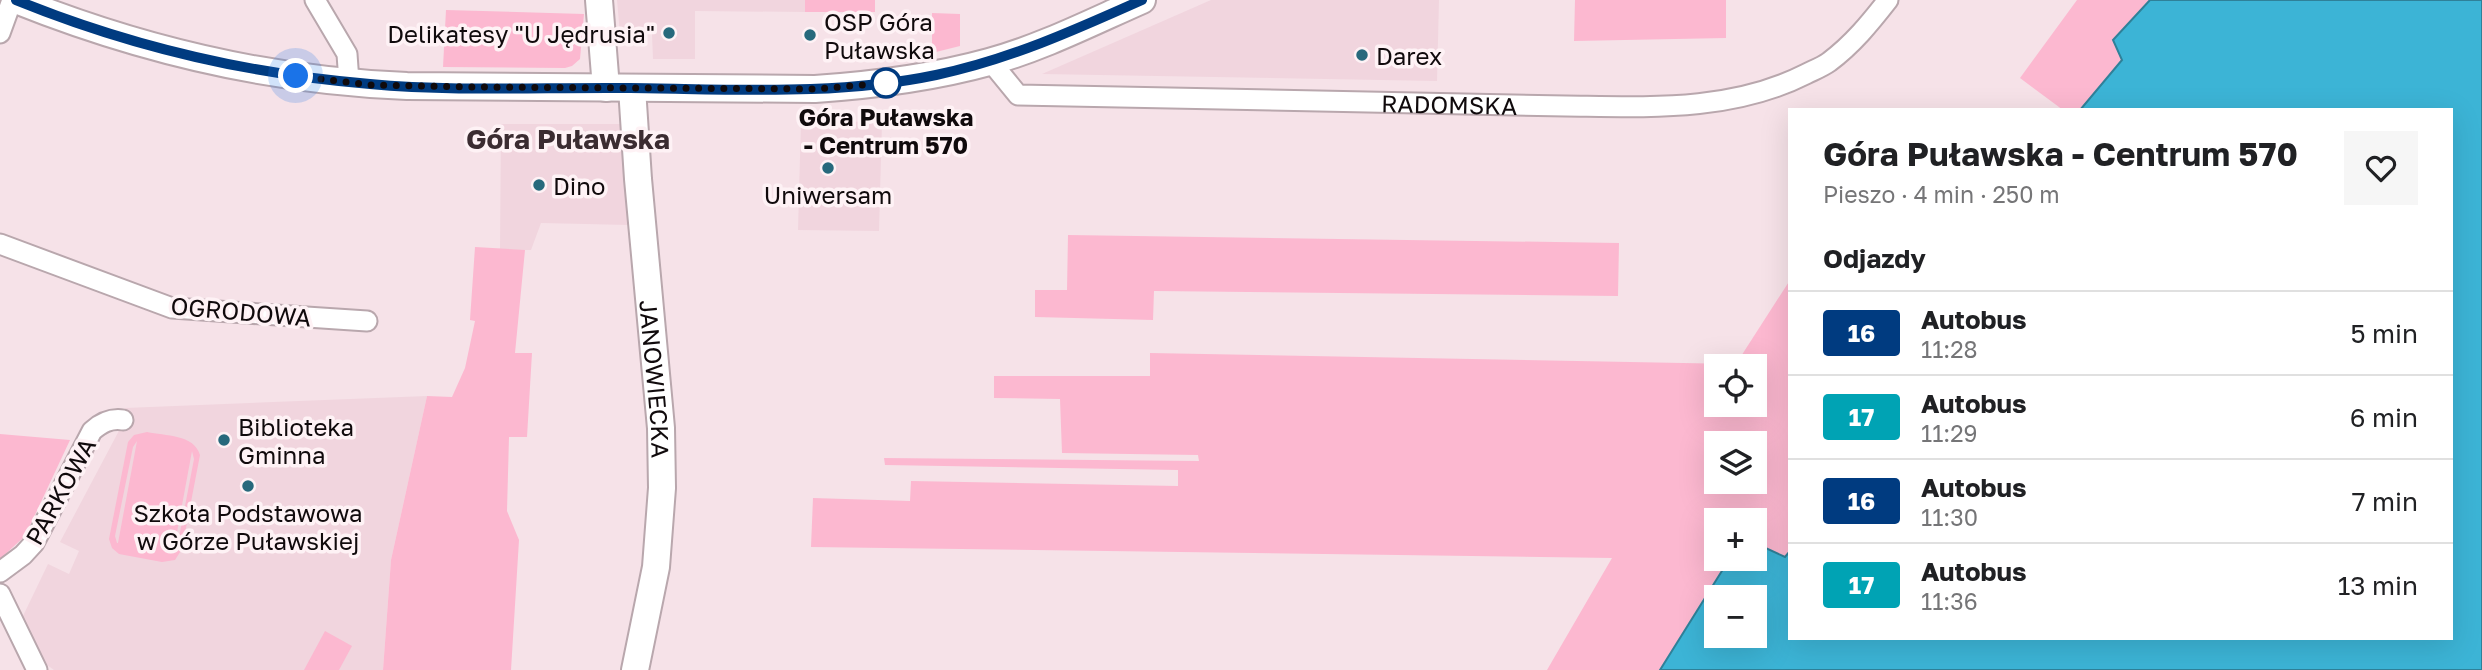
<!DOCTYPE html>
<html lang="pl">
<head>
<meta charset="utf-8">
<style>
  body { margin:0; font-family:"Golos Text",sans-serif; background:#f6f6f6; color:#202124; height:100vh; display:flex; flex-direction:column; font-size:26px; white-space:nowrap }
  * { box-sizing:border-box; margin:0 }
  p { font-size:23px; color:#757577 }
  .icon { flex:none; width:38px; height:38px; fill:none; stroke:currentColor; stroke-width:2; stroke-linecap:round; stroke-linejoin:round }
  .map { position:relative; flex:1; overflow:hidden }
  .side { position:absolute; left:1788px; top:108px; width:665px; height:532px; display:flex; flex-direction:column; background:#fff; border-radius:0px; box-shadow:0 7px 28px #0002 }
  .side>* { flex:none }
  .badge { padding:0 14px; border-radius:5px; font-size:24px; line-height:46px }
  .tools { position:absolute; left:1704px; top:354px; display:grid; gap:14px }
  .tools a { display:grid; place-items:center; width:63px; height:63px; border-radius:0px; background:#fff; box-shadow:0 7px 28px #0002; font-size:35px }
  .you { position:absolute; width:35px; height:35px; margin:-18px; border:5px solid #fff; border-radius:50%; background:#1a73e8; box-shadow:0 0 0 10px #1a73e833 }
  .map>.badge { position:absolute; translate:-50% -50%; box-shadow:0 0 0 4px #fff }
  h2 { padding:0 35px; font-size:26px; line-height:63px }
  .round { display:grid; place-items:center; flex:none; width:74px; height:74px; border-radius:0px; background:#f6f6f6 }
  .head { display:flex; align-items:center; justify-content:space-between; height:119px; padding:0 35px }
  h1 { font-size:33px; font-weight:700; line-height:52px }
  ul { padding:0; list-style:none }
  li { display:flex; align-items:center; gap:21px; height:84px; padding:0 35px; border-top:2px solid #e0e0e0 }
  li div { flex:1 }
  li b { display:block; font-size:26px }
  li em { font-style:normal }
  li .badge { min-width:77px; font-weight:700; text-align:center }
  .map>svg:first-child { display:block }
  .built { fill:#f1d5de }
  .green { fill:#fcb8d0; fill-rule:evenodd }
  .water { fill:#3cb4d6; stroke:#2f8199; stroke-width:2; fill-rule:evenodd }
  .lines { fill:none; stroke-linecap:round; stroke-linejoin:round }
  .street-casing { stroke:#b9a7ad; stroke-width:23 }
  .secondary-casing { stroke:#b9a7ad; stroke-width:30 }
  .street { stroke:#fff; stroke-width:19 }
  .secondary { stroke:#fff; stroke-width:26 }
  .line-casing { stroke:#fff; stroke-width:16 }
  .line { stroke:#003b80; stroke-width:10 }
  .walk { stroke:#100a0c; stroke-width:7; stroke-dasharray:0 12.6 }
  .poi-dot { fill:#27697c; stroke:#fef2f5; stroke-width:2.5 }
  .stop-dot { fill:#fff; stroke:#003b80; stroke-width:3.5 }
  .labels { text-anchor:middle; dominant-baseline:central; stroke-width:7; stroke-linejoin:round; paint-order:stroke }
  .poi-label { font-size:24px; fill:#100a0c; stroke:#fef2f5; text-anchor:start }
  .street-label { font-size:24px; fill:#100a0c; stroke:#fef2f5 }
  .stop-label { font-size:24px; font-weight:bold; fill:#100a0c; stroke:#fef2f5 }
  .quarter-label { font-size:28px; font-weight:bold; fill:#3b2c31; stroke:#fef2f5 }
</style>
</head>
<body>
<div class="map">
<svg width="2482" height="670" viewBox="0 0 2482 670">
  <rect width="100%" height="100%" fill="#f6e2e8"/>
  <g class="built">
    <polygon points="617,0 805,0 805,12 695,11 695,59 653,59 652,34 620,34"/>
    <polygon points="1211,0 1439,0 1437,81 1042,74"/>
    <polygon points="801,121 882,122 879,231 798,230"/>
    <polygon points="501,124 620,124 629,225 541,223 531,250 500,250"/>
    <polygon points="427,396 391,560 383,670 54,670 47,665 22,618 48,564 69,574 79,551 60,542 122,425 125,408"/>
  </g>
  <g class="green">
    <rect x="805" y="0" width="70" height="12"/>
    <polygon points="1575,0 1726,0 1726,38 1574,41"/>
    <polygon points="2077,0 2150,0 2113,39 2122,60 2080,110 2063,110 2020,78"/>
    <polygon points="446,10 584,14 580,59 572,66 565,68 443,67"/>
    <polygon points="932,13 960,14 960,46 932,53"/>
    <polygon points="1068,235 1619,243 1618,296 1154,291 1153,320 1035,317 1035,290 1067,290"/>
    <polygon points="475,247 525,250 515,353 532,353 527,437 509,437 507,511 519,540 511,670 383,670 391,560 427,396 452,397 465,368 475,321 470,320"/>
    <path d="M1790 280V550L1785 557 1755 542V520H1717V558H1729L1660 670H1547L1612 558 811 547 813 498 910 501 911 481 1178 486V470L885 465 884 458 1199 461 1198 455 1062 453 1060 399 994 398V376H1150V353L1736 364ZM1717 366H1755V404H1717ZM1717 443H1755V481H1717Z"/>
    <path d="M147 432C165 436 194 434 200 455L182 549 175 560 162 562 119 554 112 548 109 539 128 442 134 435ZM137 441 118 543H117L115 536 133 447ZM192 451 194 459 177 548 173 554Z"/>
    <polygon points="0,434 70,440 25,536 0,559"/>
    <polygon points="325,631 352,646 339,670 304,670"/>
  </g>
  <path class="water" d="M2150 0H2482V670H1660L1730 558H1755V543L1785 557 1790 551V639H2452V110H2080L2122 60 2113 40ZM1717 597H1755V635H1717Z"/>
  <g class="lines">
    <g class="street-casing">
      <g id="street">
        <polyline points="315,0 347,54 349,82"/>
        <polyline points="0,33 12,0"/>
        <path id="s1" d="M991 62 1018 95 1566 106C1648 107 1731 112 1806 74 1814 70 1822 67 1829 62 1853 44 1870 23 1888 0"/>
        <polyline points="0,244 172,308 367,321"/>
        <path d="M0 572 23 555 34 543 92 431C101 423 110 418 123 420"/>
        <polyline points="0,594 37,670"/>
      </g>
    </g>
    <g class="secondary-casing">
      <g id="secondary">
        <path d="M16 0C141 50 272 81 407 86L815 89C874 85 931 78 989 62 1041 48 1092 22 1142 0"/>
        <polyline points="599,0 606,88"/>
        <path id="s2" d="M632 88 638 179 661 428 662 488 656 567 635 670"/>
      </g>
    </g>
    <use href="#street" class="street"/>
    <use href="#secondary" class="secondary"/>
  </g>
  <g class="lines">
    <g class="line-casing">
      <path id="line" d="M16 0C129 46 248 74 370 84 456 92 544 87 630 88 732 89 836 96 936 75 1008 60 1075 30 1142 0"/>
    </g>
    <use href="#line" class="line"/>
    <polyline class="walk" points="296,76 372,85 468,87 815,89 886,83"/>
  </g>
  <g class="poi-dot">
    <circle cx="669" cy="33" r="7"/>
    <circle cx="810" cy="35" r="7"/>
    <circle cx="1362" cy="55" r="7"/>
    <circle cx="828" cy="168" r="7"/>
    <circle cx="539" cy="185" r="7"/>
    <circle cx="224" cy="440" r="7"/>
    <circle cx="248" cy="486" r="7"/>
  </g>
  <circle class="stop-dot" cx="886" cy="83" r="14"/>
  <g class="labels">
    <g class="poi-label">
      <text x="824" y="21">OSP Góra<tspan x="824" dy="28">Puławska</tspan></text>
      <text x="655" y="33" text-anchor="end">Delikatesy "U Jędrusia"</text>
      <text x="1376" y="55">Darex</text>
      <text x="553" y="185">Dino</text>
      <text x="828" y="194" text-anchor="middle">Uniwersam</text>
      <text x="238" y="426">Biblioteka<tspan x="238" dy="28">Gminna</tspan></text>
      <text x="248" y="512" text-anchor="middle">Szkoła Podstawowa<tspan x="248" dy="28">w Górze Puławskiej</tspan></text>
    </g>
    <g class="street-label">
      <text stroke="none"><textPath href="#s1" startOffset="474">RADOMSKA</textPath></text>
      <text transform="translate(241 311) rotate(5)">OGRODOWA</text>
      <text stroke="none"><textPath href="#s2" startOffset="292">JANOWIECKA</textPath></text>
      <text transform="translate(60 491) rotate(-61)">PARKOWA</text>
    </g>
    <g class="stop-label">
      <text x="886" y="116">Góra Puławska<tspan x="886" dy="28">- Centrum 570</tspan></text>
    </g>
    <g class="quarter-label">
      <text x="568" y="138">Góra Puławska</text>
    </g>
  </g>
</svg>
<div class="tools">
<a><svg class="icon" aria-label="locate" viewBox="0 0 24 24"><circle cx="12" cy="12" r="6"/><path d="M12 2v4M12 18v4M2 12h4M18 12h4"/></svg></a>
<a><svg class="icon" aria-label="layers" viewBox="0 0 24 24"><path d="M12 4l9 5-9 5-9-5zM3 14l9 5 9-5"/></svg></a>
<a>+</a>
<a>−</a>
</div>
<div class="you" style="left:296px;top:76px"></div>
<section class="side">
<div class="head"><div><h1>Góra Puławska - Centrum 570</h1><p>Pieszo · 4 min · 250 m</p></div><a class="round"><svg class="icon" aria-label="heart" viewBox="0 0 24 24"><path d="M12 20l-8-8c-3-5 5-10 8-4 3-6 11-1 8 4z"/></svg></a></div>
<h2>Odjazdy</h2>
<ul>
<li><span class="badge" style="background:#003b80;color:#fff">16</span><div><b>Autobus</b><p>11:28</p></div><em>5 min</em></li>
<li><span class="badge" style="background:#00a3b4;color:#fff">17</span><div><b>Autobus</b><p>11:29</p></div><em>6 min</em></li>
<li><span class="badge" style="background:#003b80;color:#fff">16</span><div><b>Autobus</b><p>11:30</p></div><em>7 min</em></li>
<li><span class="badge" style="background:#00a3b4;color:#fff">17</span><div><b>Autobus</b><p>11:36</p></div><em>13 min</em></li>
</ul>
</section>
</div>
</body>
</html>
